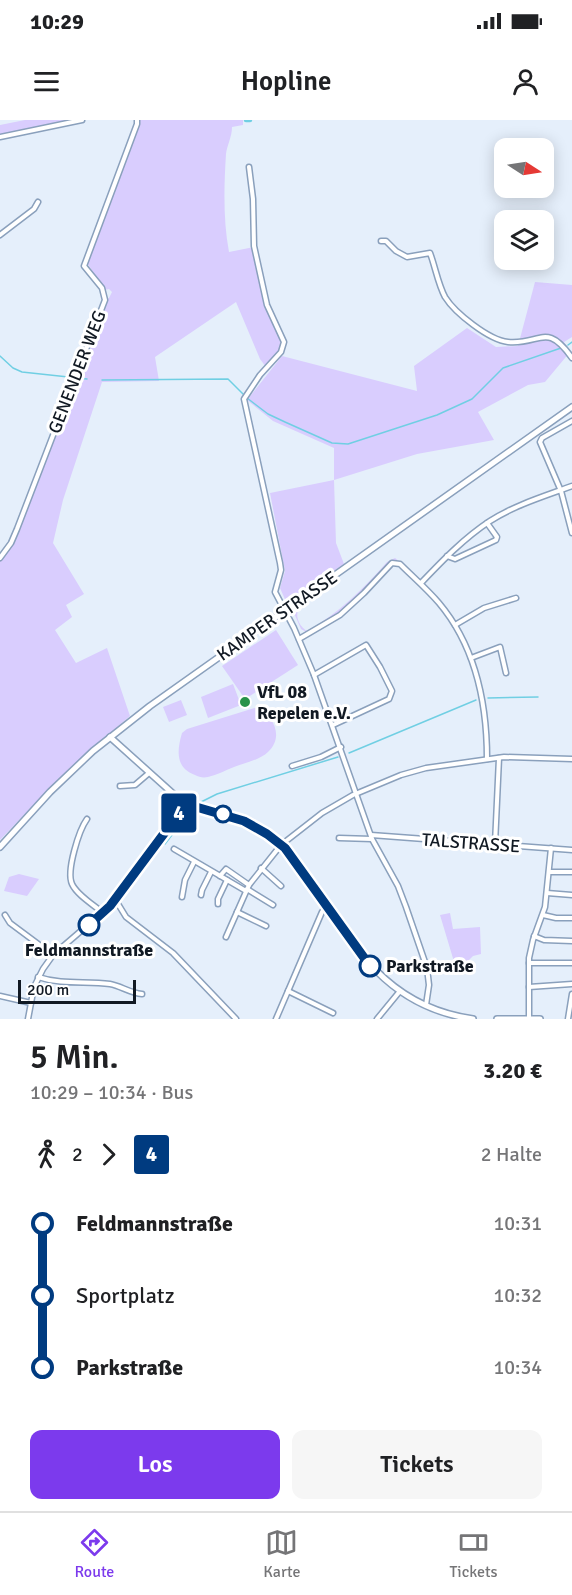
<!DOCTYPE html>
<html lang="de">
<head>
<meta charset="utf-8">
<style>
  body { margin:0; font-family:Signika,sans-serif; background:#f6f6f6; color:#202124; height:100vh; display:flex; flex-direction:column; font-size:22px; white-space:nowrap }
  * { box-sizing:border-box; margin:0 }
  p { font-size:20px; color:#757577 }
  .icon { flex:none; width:33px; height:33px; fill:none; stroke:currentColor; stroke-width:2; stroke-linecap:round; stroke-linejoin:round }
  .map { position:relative; height:899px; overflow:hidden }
  .panel { display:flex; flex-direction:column; background:#fff; flex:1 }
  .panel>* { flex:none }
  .badge { padding:0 12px; border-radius:4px; font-size:21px; line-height:39px }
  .needle { width:39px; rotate:102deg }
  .tools { position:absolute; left:494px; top:18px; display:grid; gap:12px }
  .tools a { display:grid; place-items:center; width:60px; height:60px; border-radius:12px; background:#fff; box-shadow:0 3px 15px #0003; font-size:30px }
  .scale { position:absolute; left:18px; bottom:15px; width:118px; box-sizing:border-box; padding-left:6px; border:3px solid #111923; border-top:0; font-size:16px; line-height:21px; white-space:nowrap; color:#111923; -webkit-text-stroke:4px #fff; paint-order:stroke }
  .map>.badge { position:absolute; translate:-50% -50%; box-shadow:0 0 0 3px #fff }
  .legs { display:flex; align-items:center; gap:9px; height:66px; padding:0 30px; font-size:20px }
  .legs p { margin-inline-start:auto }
  .headline { display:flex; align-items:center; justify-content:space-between; height:102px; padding:0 30px }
  h1 { font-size:33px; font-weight:600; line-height:45px }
  .action { display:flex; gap:12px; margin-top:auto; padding:12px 30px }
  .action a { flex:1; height:69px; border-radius:12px; background:#7c3aed; color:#fff; font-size:24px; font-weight:600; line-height:69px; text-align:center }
  .action a+a { background:#f6f6f6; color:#202124 }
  ul { padding:0 30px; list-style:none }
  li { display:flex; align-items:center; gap:21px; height:72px; font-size:22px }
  li i { display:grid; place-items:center; width:9px; height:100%; margin:0 8px; background:currentColor }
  li i::after { content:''; width:15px; height:15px; margin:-8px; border:4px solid; border-radius:50%; background:#fff }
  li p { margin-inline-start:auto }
  li:first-child i { background:linear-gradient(#0000 50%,currentColor 0) }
  li:last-child i { background:linear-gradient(currentColor 50%,#0000 0) }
  .status { display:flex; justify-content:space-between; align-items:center; height:42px; padding:0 30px; background:#fff; direction:ltr }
  .status svg { height:16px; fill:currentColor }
  header { display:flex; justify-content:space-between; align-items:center; height:78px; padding:0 30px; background:#fff; font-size:27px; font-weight:600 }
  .dock { display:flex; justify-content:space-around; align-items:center; height:84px; border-top:2px solid #e0e0e0; background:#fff; font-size:16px; color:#757577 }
  .dock a { display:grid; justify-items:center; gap:3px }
  .dock .selected { color:#7c3aed }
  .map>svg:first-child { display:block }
  .green { fill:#d9cdfe }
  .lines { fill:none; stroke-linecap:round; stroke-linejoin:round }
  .stream { stroke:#70cfe3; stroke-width:1.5 }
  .canal { stroke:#70cfe3; stroke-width:4.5 }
  .street-casing { stroke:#8aa0bc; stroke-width:7 }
  .secondary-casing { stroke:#8aa0bc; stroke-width:8 }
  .street { stroke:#fff; stroke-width:4 }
  .secondary { stroke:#fff; stroke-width:5 }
  .line-1-casing { stroke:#fff; stroke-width:14 }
  .line-1 { stroke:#003b80; stroke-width:9 }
  .poi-dot { fill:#27924a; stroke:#fff; stroke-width:2 }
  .stop-1-dot { fill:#fff; stroke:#003b80; stroke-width:3 }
  .labels { text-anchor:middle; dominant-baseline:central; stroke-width:6; stroke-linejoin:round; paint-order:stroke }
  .street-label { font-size:18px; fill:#111923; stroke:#fff }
  .poi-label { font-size:18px; font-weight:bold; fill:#111923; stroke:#fff; text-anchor:start }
  .stop-label { font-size:18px; font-weight:bold; fill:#111923; stroke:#fff }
</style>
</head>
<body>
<div class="status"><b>10:29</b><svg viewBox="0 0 49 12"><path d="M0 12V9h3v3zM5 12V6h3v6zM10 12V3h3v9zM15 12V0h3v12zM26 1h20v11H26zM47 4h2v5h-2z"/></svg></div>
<header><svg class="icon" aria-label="menu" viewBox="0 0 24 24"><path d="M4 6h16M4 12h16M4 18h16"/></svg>Hopline<svg class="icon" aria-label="person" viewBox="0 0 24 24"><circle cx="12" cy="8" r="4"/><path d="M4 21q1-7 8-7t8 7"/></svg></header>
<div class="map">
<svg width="572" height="899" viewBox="0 0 572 899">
  <rect width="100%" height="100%" fill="#e5effb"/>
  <g class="green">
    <polygon points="25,0 71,0 0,15 0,5"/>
    <path d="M139 0H243V5L232 7C232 17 227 25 226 34 224 66 223 100 229 132L254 127 267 188 283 221 280 232 266 247 260 239 236 182 155 237 159 261 102 262 63 380 53 423 84 474 66 485 72 497 55 510 76 543 107 528 130 596 58 659 0 720V438L11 423 105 180 109 178 112 172 109 169 105 170 87 143Z"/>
    <polygon points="535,162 572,165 572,217 564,222 570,232 545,262 528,265 478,292 494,320 417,334 334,360 336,423 344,444 287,484 280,468 285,451 270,373 334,360 334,328 273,301 247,280 282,236 417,271 414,246 467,208 496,227 518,226"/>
    <path d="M395 438 404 445 397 440C385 441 376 456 369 465 351 485 330 499 308 513L301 509 294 493 298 491C295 498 301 508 307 511 339 493 363 469 387 442Z"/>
    <polygon points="276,510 298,545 245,579 222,546"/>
    <polygon points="233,564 241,585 208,598 201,577"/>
    <polygon points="181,580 187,595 169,602 163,587"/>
    <path d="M258 587C274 597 284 617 268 632 260 640 244 643 234 647 226 650 217 655 208 657 203 658 199 657 195 655 175 648 177 630 182 613L187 609Z"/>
    <polygon points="19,754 39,759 27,776 4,771 9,757"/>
    <polygon points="450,793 453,809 480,807 481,834 473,836 469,840 471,845 470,854 466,854 465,843 455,845 440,795"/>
  </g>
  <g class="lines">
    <g class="stream">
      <polyline points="568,225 572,222"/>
      <polyline points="0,236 13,248 22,252 87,259"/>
      <polyline points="102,260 228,259 244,275"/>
      <polyline points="247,278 268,294 285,302 332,323 348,324 437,295 472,279 503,248 561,228"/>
      <polyline points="488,578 538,577"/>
      <polyline points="349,633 476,580"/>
      <polyline points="201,682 217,674 338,637"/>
      <polyline points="165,724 188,694"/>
    </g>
    <polyline class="canal" points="246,0 250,0"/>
    <g class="street-casing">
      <g id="street">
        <polyline points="0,17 82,0"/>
        <polyline points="249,47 253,79 254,126 267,185 284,222 281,232 260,255 244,279 280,443 281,450 275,472 294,508 314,555 372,719 398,766 406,787 427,848 429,865 426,885"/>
        <polyline points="0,115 34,89 38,82"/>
        <path d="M381 121H386L396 131 407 137 430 133C435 146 438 164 445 177 455 193 489 220 508 222 541 225 546 201 572 238"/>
        <polyline points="572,301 542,318 540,322 561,371 572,413"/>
        <polyline points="447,436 455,439 496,420 497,417 487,403"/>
        <polyline points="0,438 11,423 17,409 105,180 102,168 84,146 137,4 137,0"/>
        <path d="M421 463C442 441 464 418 490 401 515 385 545 376 572 366"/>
        <polyline points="455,505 484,488 516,478"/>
        <path d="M299 519 340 495 364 473 392 443 400 444C413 457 427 469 439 483 476 527 487 583 487 639"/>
        <polyline points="471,538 500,527 506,553"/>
        <polyline points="314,555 366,525 380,547 392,571 389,579 333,605"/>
        <polyline points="292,646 321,637 341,627"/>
        <polyline points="120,666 135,665 149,653"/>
        <path d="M87 699C79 710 66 751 72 764 77 775 94 785 103 793"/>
        <polyline points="371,715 572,730"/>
        <polyline points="339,718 372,719"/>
        <polyline points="495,724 499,638"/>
        <polyline points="174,729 246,771"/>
        <polyline points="261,748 281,766"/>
        <polyline points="549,752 572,752"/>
        <polyline points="220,756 226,749 249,765"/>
        <polyline points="247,769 273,785"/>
        <polyline points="547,773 572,775"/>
        <polyline points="201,775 202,770 211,752"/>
        <polyline points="182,777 185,760 194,742"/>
        <polyline points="115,779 126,797 173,833 236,899"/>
        <polyline points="218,784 218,779 227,760"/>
        <polyline points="237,792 266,806"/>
        <polyline points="5,795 10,803 53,835"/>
        <polyline points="543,795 556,798 572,798"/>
        <polyline points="534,816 544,820 572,821"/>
        <polyline points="226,817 249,765 281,725 322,693 353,675 401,655 426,648 504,637 572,639"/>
        <polyline points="529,843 572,843"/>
        <path d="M38 857C62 865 85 861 110 864 121 866 130 873 142 874"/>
        <polyline points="529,867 572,864"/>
        <polyline points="288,871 333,893"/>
        <polyline points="0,876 31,883"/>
        <polyline points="529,898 529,838 533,820 545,787 551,728"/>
        <polyline points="28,899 34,867 43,849 53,835 110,786 186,683"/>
        <polyline points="276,899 322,792 326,787"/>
        <polyline points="377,899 400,871"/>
        <polyline points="568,899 572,874"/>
      </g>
    </g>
    <g class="secondary-casing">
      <g id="secondary">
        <path d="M110 617 179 679 186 683C220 694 260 701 285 729 294 739 301 752 309 763 355 827 387 887 473 899"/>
        <polyline points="0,727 50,672 93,631 150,586 572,287"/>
        <polyline points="497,899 540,899"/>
      </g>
    </g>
    <use href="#street" class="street"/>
    <use href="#secondary" class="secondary"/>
  </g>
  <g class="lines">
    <g class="line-1-casing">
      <polyline id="line-1" points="89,805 110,786 186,684 244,701 267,714 285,728 370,846"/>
    </g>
    <use href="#line-1" class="line-1"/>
  </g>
  <circle class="poi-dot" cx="245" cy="582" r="6"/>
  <g class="stop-1-dot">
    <circle cx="223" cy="694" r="8"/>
    <circle cx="89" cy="805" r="10"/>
    <circle cx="370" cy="846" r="10"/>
  </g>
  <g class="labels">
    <g class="street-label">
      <text transform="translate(77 252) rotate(-69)">GENENDER WEG</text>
      <text transform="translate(277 496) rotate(-35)">KAMPER STRASSE</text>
      <text transform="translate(471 723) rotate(4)">TALSTRASSE</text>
    </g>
    <g class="poi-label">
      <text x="257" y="572">VfL 08<tspan x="257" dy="21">Repelen e.V.</tspan></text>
    </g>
    <g class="stop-label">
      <text x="89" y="830">Feldmannstraße</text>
      <text x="386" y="846" text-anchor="start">Parkstraße</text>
    </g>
  </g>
</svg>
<div class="tools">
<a><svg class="needle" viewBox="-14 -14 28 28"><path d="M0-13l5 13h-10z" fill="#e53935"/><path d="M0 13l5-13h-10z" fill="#757577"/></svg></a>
<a><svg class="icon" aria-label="layers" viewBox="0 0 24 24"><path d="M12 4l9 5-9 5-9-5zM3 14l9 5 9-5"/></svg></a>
</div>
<div class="scale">200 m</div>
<b class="badge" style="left:179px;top:693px;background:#003b80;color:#fff">4</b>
</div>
<section class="panel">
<div class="headline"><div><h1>5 Min.</h1><p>10:29 – 10:34 · Bus</p></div><b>3.20 €</b></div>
<div class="legs"><svg class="icon" aria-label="walk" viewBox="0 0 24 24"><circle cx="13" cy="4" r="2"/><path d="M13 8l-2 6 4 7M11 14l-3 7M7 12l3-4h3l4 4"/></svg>2<svg class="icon" aria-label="forward" viewBox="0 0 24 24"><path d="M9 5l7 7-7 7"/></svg><b class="badge" style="background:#003b80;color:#fff">4</b><p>2 Halte</p></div>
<ul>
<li><i style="color:#003b80"></i><b>Feldmannstraße</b><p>10:31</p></li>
<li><i style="color:#003b80"></i><span>Sportplatz</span><p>10:32</p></li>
<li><i style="color:#003b80"></i><b>Parkstraße</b><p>10:34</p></li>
</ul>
<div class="action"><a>Los</a><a>Tickets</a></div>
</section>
<nav class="dock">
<a class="selected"><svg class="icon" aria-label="directions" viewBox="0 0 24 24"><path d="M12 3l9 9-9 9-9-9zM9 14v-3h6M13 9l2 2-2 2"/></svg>Route</a>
<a><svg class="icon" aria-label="map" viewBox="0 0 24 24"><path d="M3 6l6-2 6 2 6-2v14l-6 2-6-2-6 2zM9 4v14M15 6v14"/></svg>Karte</a>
<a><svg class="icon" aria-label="tickets" viewBox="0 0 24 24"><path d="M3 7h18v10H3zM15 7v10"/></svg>Tickets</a>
</nav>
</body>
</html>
